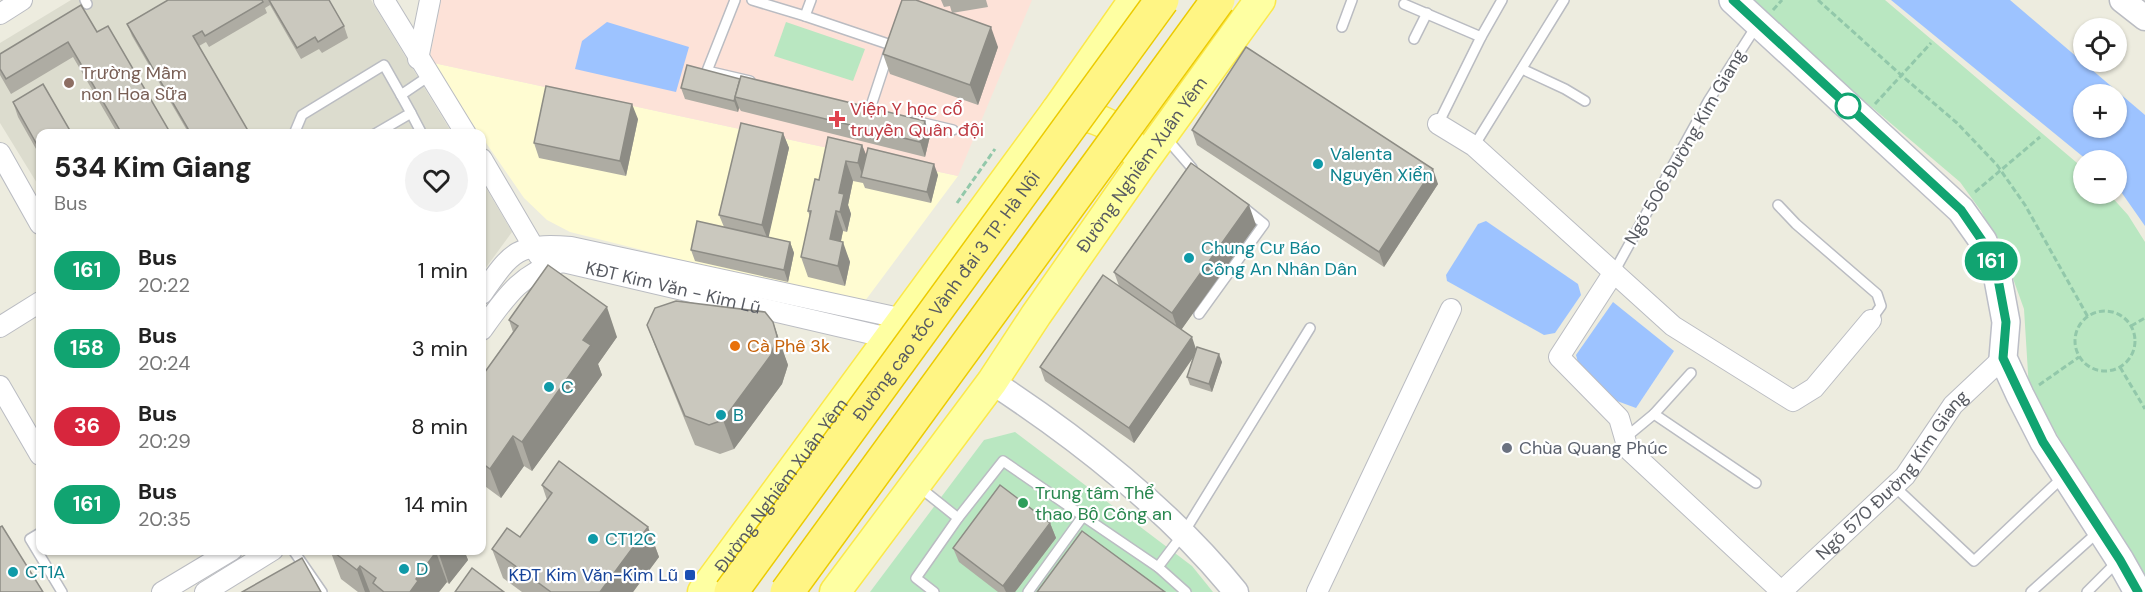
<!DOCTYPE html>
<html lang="en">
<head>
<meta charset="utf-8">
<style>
  body { margin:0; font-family:"DM Sans",sans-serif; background:#f2f2f2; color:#222; height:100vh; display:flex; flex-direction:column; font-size:22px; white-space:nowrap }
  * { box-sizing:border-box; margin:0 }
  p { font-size:20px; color:#767676 }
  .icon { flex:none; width:33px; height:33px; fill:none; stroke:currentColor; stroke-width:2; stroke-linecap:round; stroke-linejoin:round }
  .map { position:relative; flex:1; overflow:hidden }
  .panel { position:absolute; left:36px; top:129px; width:450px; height:426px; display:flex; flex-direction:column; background:#fff; border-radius:12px; box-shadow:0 2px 4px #0004 }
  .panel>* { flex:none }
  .badge { padding:0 12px; border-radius:20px; font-size:21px; line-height:39px }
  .tools { position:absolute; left:2073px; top:18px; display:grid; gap:12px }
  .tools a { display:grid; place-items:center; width:54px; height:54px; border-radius:50%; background:#fff; box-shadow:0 2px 4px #0004; font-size:30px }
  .map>.badge { position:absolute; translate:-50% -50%; box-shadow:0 0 0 3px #fff }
  .round { display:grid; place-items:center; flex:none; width:63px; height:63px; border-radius:32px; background:#f2f2f2 }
  .headline { display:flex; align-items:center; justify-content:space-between; height:102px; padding:0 18px }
  h1 { font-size:28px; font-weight:700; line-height:45px }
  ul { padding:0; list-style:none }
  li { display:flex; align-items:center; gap:18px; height:78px; padding:0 18px }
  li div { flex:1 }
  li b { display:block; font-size:22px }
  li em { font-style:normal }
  li .badge { min-width:66px; font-weight:700; text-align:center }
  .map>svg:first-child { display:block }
  .commercial { fill:#fffcd2 }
  .education { fill:#dcdcce }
  .medical { fill:#fde2d8 }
  .green { fill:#b9e7c1 }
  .water { fill:#9dc3ff; fill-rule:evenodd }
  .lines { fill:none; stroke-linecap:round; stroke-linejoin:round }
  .service-casing { stroke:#babcc2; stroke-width:12 }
  .minor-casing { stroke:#babcc2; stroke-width:22 }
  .tertiary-casing { stroke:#babcc2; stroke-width:27 }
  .secondary-casing { stroke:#bcbec7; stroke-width:30 }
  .primary-casing { stroke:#fbe84a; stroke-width:33 }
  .path { stroke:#92c8aa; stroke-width:3; stroke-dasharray:6 3; stroke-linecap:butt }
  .service { stroke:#fff; stroke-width:9 }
  .minor { stroke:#fff; stroke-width:20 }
  .tertiary { stroke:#fff; stroke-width:24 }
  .secondary { stroke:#fff; stroke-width:27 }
  .primary { stroke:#feffa2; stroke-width:30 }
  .motorway-bridge-casing { stroke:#eccb00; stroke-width:36; stroke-linecap:butt }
  .motorway-bridge { stroke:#fff584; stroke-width:33 }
  .wall { fill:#aeaca3 }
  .shaded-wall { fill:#8d8c85 }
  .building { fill:#cac8be; stroke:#8d8c85; stroke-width:1.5 }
  .line-casing { stroke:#fff; stroke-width:14 }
  .line { stroke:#11a471; stroke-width:9 }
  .education-dot { fill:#8d6e63; stroke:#fff; stroke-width:2 }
  .stop-dot { fill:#fff; stroke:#11a471; stroke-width:3 }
  .health-dot { fill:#e0444e; stroke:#fff; stroke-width:2 }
  .culture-dot { fill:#0f9aa8; stroke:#fff; stroke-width:2 }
  .food-dot { fill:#e8710a; stroke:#fff; stroke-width:2 }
  .worship-dot { fill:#6b7280; stroke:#fff; stroke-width:2 }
  .leisure-dot { fill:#2e9e5b; stroke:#fff; stroke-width:2 }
  .transit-dot { fill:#1a4fb4; stroke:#fff; stroke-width:2 }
  .labels { text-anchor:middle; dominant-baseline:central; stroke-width:4.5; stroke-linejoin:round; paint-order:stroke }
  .education-label { font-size:18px; fill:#785e54; stroke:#fff; text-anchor:start }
  .health-label { font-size:18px; fill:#be3a42; stroke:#fff; text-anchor:start }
  .street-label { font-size:18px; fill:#585b62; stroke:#fff }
  .culture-label { font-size:18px; fill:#0d838f; stroke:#fff; text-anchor:start }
  .food-label { font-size:18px; fill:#c56008; stroke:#fff; text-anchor:start }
  .worship-label { font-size:18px; fill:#5b616d; stroke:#fff; text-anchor:start }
  .leisure-label { font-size:18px; fill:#27864d; stroke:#fff; text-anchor:start }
  .transit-label { font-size:18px; fill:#164399; stroke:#fff; text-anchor:end }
</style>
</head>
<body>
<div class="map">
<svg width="2145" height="592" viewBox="0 0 2145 592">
  <rect width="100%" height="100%" fill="#edecdf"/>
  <polygon class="commercial" points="429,62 958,176 862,305 570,232 547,220 524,198 482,137 482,134 479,133"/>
  <g class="education">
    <polygon points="71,0 371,0 452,133 40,134 40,188 0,123 0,43"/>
    <polygon points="482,181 512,232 482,273"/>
  </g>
  <polygon class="medical" points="441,0 1032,0 958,176 429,62"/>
  <g class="green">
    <polygon points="1752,0 1885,0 2083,168 2084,194 2109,194 2128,215 2145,242 2145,578 2029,389 2024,309 2006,259 1981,211 1960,182 1789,37"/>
    <polygon points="786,22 865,49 853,81 774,56"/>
    <polygon points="1015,432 1192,566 1213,592 870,592 984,440"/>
  </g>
  <g class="water">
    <path d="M1891 0H2010L2145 115V226L2117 186 2116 160H2087ZM2116 94V128H2084V94Z"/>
    <polygon points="607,22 689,47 676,92 575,69 582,41"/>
    <polygon points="1486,221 1578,284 1581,295 1555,333 1544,335 1447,281 1446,275 1478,224"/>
    <polygon points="1613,302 1674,351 1636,408 1617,401 1579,366 1576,355"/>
  </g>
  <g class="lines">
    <g class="service-casing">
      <g id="service">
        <polyline points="85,0 87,4"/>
        <polyline points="735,0 707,71 750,81"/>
        <polyline points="752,0 805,16"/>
        <polyline points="811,0 805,16 891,45 870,109"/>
        <polyline points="1404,4 1481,37"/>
        <polyline points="1342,27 1352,0"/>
        <polyline points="1414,39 1427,13"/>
        <polyline points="1522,69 1565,89 1585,101"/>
        <polyline points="411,113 422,134"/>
        <polyline points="915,121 953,130"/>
        <polyline points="1438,124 1481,37 1502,0"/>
        <polyline points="294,134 302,115 384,65 401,95 429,76"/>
        <polyline points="375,134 411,113 401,95"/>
        <polyline points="1166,138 1192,168"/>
        <polyline points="1474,146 1564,0"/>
        <polyline points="1778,205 1796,224 1877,294 1881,306 1871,320"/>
        <polyline points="1614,272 1709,100 1757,25"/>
        <polyline points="1199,314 1264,224 1243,207"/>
        <polyline points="1654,414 1691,373"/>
        <polyline points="1625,438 1654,414 1756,483"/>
        <polyline points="918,486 958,518 916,578 934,592"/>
        <polyline points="1894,486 1974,561 2063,477"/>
        <polyline points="958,518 1003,461 1083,516"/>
        <polyline points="40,533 30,539 62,592"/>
        <polyline points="293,550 322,592"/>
        <polyline points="1158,567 1186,592"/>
        <polyline points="1028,592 1083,516 1158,567 1183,534 1310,328"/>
        <polyline points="2031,592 2098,532"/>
        <polyline points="2087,592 2117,562"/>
      </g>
    </g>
    <g class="minor-casing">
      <g id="minor">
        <polyline points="384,0 466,134"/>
        <polyline points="0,14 22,0"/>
        <polyline points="418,59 430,0"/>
        <polyline points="1438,124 1474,146 1673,326 1793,401 1814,388 1871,320"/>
        <polyline points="0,153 40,224"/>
        <polyline points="482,159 539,256"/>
        <polyline points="1614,272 1559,357 1619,418 1628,449 1782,592"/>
        <path d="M482 294C512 251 517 243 571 247L904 319"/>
        <polyline points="0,327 40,302"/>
        <path id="s1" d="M482 330C504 299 523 270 563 262L889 338"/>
        <polyline points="0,386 40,455"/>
        <polyline points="162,592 232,550"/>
        <polyline points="205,592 273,550"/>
        <polyline points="1317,592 1451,309"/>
        <path id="s2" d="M1781 592 1905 476 1953 405 2003 358"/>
      </g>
    </g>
    <g class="tertiary-casing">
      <g id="tertiary">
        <polyline points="2122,0 2145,18"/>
        <path d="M992 382C1078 438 1172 512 1236 592"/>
      </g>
    </g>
    <g class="secondary-casing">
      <polyline id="secondary" points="1733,0 1961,210 1983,241 1998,279 2006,322 2003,358 2020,395 2044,442 2120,560 2138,592"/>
    </g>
    <g class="primary-casing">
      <g id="primary">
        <path d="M1057 110C1083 114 1125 123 1135 152"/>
        <path id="s3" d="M703 592 1057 110 1134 0"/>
        <path id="s4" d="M835 592 992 382 1036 315 1140 166 1260 0"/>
      </g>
    </g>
    <g class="path">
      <polyline points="1818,0 1901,75 1957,123 1997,165 2025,205 2088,317"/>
      <polyline points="1773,10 1782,0"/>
      <polyline points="1875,104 1931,43"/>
      <polyline points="1975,192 2040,137"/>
      <polyline points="957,203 995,149"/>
      <circle cx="2105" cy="341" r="30"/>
      <polyline points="2131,326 2145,318"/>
      <polyline points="2120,367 2145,409"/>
      <polyline points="2039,385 2079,357"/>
    </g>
    <use href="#service" class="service"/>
    <use href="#minor" class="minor"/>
    <use href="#tertiary" class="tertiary"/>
    <use href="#secondary" class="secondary"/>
    <use href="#primary" class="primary"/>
    <g class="motorway-bridge-casing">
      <g id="motorway-bridge">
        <path id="s5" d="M731 592 1162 0"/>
        <polyline points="787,592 1218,0"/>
      </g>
    </g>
    <use href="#motorway-bridge" class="motorway-bridge"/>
  </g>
  <g class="wall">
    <polygon points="168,0 329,0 344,26 348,38 322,53 319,49 301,59 270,5 265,8 267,13 209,47 206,42 199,46 250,134 189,134 132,36 127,24"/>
    <polygon points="941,0 986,0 988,7 952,13 998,47 978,105 890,74 883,54 952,13 950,6 944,7"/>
    <polygon points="97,32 171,134 118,134 73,57 11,94 0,75 0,54"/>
    <polygon points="687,65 930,136 925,157 741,111 739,108 738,112 685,99 681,88"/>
    <polygon points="13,102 40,134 40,156 18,117"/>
    <polygon points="638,119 626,176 539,158 534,143"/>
    <polygon points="1192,130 1438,184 1384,267 1197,145"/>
    <polygon points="783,133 789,148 768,237 790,242 794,253 788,282 695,261 691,250 724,227 719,215"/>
    <polygon points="862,145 866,155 938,175 931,203 865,188 863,183 853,181 848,205 851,214 847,232 843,231 841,241 850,262 845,286 808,277 801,257 810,217 808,211 819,180"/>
    <polygon points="1256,225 1181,330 1196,349 1222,362 1212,392 1190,385 1187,377 1193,357 1134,443 1045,381 1040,367 1119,286 1114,272"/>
    <polygon points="509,320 617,337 598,364 602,375 532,471 524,466 501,498 482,484 482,376 513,332"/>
    <polygon points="647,325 783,352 788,365 782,384 734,449 720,454 695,445 658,354"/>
    <polygon points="542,485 648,527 659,557 633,592 522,592 503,578 492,549 520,537 547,500"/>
    <polygon points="1050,523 1056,538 1015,592 998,592 959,562 953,548"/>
    <polygon points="330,550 464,550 468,560 449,584 447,582 439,592 358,592 341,579"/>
  </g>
  <g class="shaded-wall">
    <polygon points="991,27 998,47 978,105 970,85"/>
    <polygon points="735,97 739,108 738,112 734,101"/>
    <polygon points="632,104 638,119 626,176 620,161"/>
    <polygon points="925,121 930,136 925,157 920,142"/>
    <polygon points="783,133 789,148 768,240 762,225"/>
    <polygon points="862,145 870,164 863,177 858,163"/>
    <polygon points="846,161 853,181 848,205 851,214 847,232 840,212 839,193"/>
    <polygon points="934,164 938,175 931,203 927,192"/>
    <polygon points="1433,169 1438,184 1384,267 1379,252"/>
    <polygon points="1249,205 1256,225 1179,333 1172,313"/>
    <polygon points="836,211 843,231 837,259 830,239"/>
    <polygon points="790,242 794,253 788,282 784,270"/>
    <polygon points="843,242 850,262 845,286 838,266"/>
    <polygon points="607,307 617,337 598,364 602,375 532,471 522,442 583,340"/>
    <polygon points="773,322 788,365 782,384 734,449 723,420"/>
    <polygon points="1192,337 1197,352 1134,443 1129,428"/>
    <polygon points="1219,354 1222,362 1212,392 1209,384"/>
    <polygon points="513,436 524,466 501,498 490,469"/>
    <polygon points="1050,523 1056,538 1015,592 1006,592 1003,586"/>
    <polygon points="648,527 659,557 633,592 600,592"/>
    <polygon points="441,550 464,550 468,560 449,584 439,554"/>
    <polygon points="436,552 447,582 439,592 410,592 416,579"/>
    <polygon points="360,566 370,592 365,592 357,570"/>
  </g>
  <g class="building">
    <polygon points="168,0 262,0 263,2 205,36 202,31 193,36 250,134 191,134 127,24"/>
    <polygon points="269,0 329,0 344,26 318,42 315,37 297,48"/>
    <polygon points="902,0 916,0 991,27 970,85 883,54"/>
    <polygon points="81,5 97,32 108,26 171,134 122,134 68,42 6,79 0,69 0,54"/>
    <polygon points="1246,47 1433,169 1379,252 1192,130"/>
    <polygon points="687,65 740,79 734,101 681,88"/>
    <polygon points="741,76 925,121 920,142 735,97"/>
    <polygon points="43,84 72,134 40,134 40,150 13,102"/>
    <polygon points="546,86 632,104 620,161 534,143"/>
    <polygon points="741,123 783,133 762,225 719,215"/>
    <polygon points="828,137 862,145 858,163 846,161 839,193 844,194 840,212 836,211 830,239 843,242 838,266 801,257 811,211 808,211 815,179 819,180"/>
    <polygon points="868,148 934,164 927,192 861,177"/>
    <polygon points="1191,163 1249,205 1172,313 1114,272"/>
    <polygon points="697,221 790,242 784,270 691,250"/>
    <polygon points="548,265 607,307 583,340 591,345 522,442 513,436 490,469 482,463 482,376 518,326 509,320"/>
    <polygon points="1103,275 1192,337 1129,428 1040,367"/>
    <polygon points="676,301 765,312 773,322 777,336 771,355 723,420 709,425 685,416 647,325 655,308"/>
    <polygon points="1197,347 1219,354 1209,384 1187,377"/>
    <polygon points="559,461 648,527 600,592 551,592 492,549 507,528 520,537 552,493 542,485"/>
    <polygon points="1000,485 1050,523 1003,586 953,548"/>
    <polygon points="2,526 43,592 0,592 0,527"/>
    <polygon points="1082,531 1165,592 1037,592"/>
    <polygon points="331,550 441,550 439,554 436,552 416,579 418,581 410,592 384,592 373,583 376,578 360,566 357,570"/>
    <polygon points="302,558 321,592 242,592"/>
    <polygon points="472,568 504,592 455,592"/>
  </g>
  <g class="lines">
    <g class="line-casing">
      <polyline id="line" points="1733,0 1961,210 1983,242 1998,279 2006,322 2003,358 2020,394 2043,442 2120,560 2138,592"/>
    </g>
    <use href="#line" class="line"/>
  </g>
  <circle class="education-dot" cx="69" cy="83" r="6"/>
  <circle class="stop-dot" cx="1848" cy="106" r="12"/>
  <path class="health-dot" d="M834 110h6v6h6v6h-6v6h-6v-6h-6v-6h6z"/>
  <g class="culture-dot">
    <circle cx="1318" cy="164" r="6"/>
    <circle cx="1189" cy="258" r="6"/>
    <circle cx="549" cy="387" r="6"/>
    <circle cx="721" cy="415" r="6"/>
    <circle cx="593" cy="539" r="6"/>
    <circle cx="404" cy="569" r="6"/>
    <circle cx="13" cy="572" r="6"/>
  </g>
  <circle class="food-dot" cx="735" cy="346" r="6"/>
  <circle class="worship-dot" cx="1507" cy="448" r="6"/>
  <circle class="leisure-dot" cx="1023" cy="503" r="6"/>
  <rect class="transit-dot" x="684" y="569" width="12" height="12" rx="3"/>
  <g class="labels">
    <g class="education-label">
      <text x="81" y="73">Trường Mầm<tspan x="81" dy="21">non Hoa Sữa</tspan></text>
    </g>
    <g class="health-label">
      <text x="850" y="109">Viện Y học cổ<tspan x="850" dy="21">truyền Quân đội</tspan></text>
    </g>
    <g class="street-label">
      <text transform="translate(1685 147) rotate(-60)">Ngõ 506 Đường Kim Giang</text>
      <text stroke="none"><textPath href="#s4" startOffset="526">Đường Nghiêm Xuân Yêm</textPath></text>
      <text stroke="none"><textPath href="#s1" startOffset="222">KĐT Kim Văn - Kim Lũ</textPath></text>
      <text stroke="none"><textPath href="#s5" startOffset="366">Đường cao tốc Vành đai 3 TP. Hà Nội</textPath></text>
      <text stroke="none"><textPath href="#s2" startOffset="162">Ngõ 570 Đường Kim Giang</textPath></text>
      <text stroke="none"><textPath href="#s3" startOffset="132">Đường Nghiêm Xuân Yêm</textPath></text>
    </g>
    <g class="culture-label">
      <text x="1330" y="154">Valenta<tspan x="1330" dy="21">Nguyễn Xiển</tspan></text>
      <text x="1201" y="248">Chung Cư Báo<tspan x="1201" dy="21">Công An Nhân Dân</tspan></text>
      <text x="561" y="387">C</text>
      <text x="733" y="415">B</text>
      <text x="605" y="539">CT12C</text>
      <text x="416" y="569">D</text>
      <text x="25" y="572">CT1A</text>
    </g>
    <g class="food-label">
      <text x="747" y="346">Cà Phê 3k</text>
    </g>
    <g class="worship-label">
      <text x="1519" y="448">Chùa Quang Phúc</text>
    </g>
    <g class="leisure-label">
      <text x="1035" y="493">Trung tâm Thể<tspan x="1035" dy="21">thao Bộ Công an</tspan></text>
    </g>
    <g class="transit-label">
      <text x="678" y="575">KĐT Kim Văn-Kim Lũ</text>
    </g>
  </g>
</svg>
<div class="tools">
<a><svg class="icon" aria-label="locate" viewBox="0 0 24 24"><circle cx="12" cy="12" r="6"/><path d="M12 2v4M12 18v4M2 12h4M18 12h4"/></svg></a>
<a>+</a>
<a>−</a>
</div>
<b class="badge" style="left:1991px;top:261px;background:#11a471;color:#fff">161</b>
<section class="panel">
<div class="headline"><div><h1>534 Kim Giang</h1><p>Bus</p></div><a class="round"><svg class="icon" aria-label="heart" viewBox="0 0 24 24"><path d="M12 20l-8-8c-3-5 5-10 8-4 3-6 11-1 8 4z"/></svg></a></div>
<ul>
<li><span class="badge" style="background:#11a471;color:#fff">161</span><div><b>Bus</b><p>20:22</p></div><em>1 min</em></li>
<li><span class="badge" style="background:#11a471;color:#fff">158</span><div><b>Bus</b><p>20:24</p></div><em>3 min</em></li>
<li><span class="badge" style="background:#d7263d;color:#fff">36</span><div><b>Bus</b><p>20:29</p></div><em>8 min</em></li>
<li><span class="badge" style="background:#11a471;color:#fff">161</span><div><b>Bus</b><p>20:35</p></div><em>14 min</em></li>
</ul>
</section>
</div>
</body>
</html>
